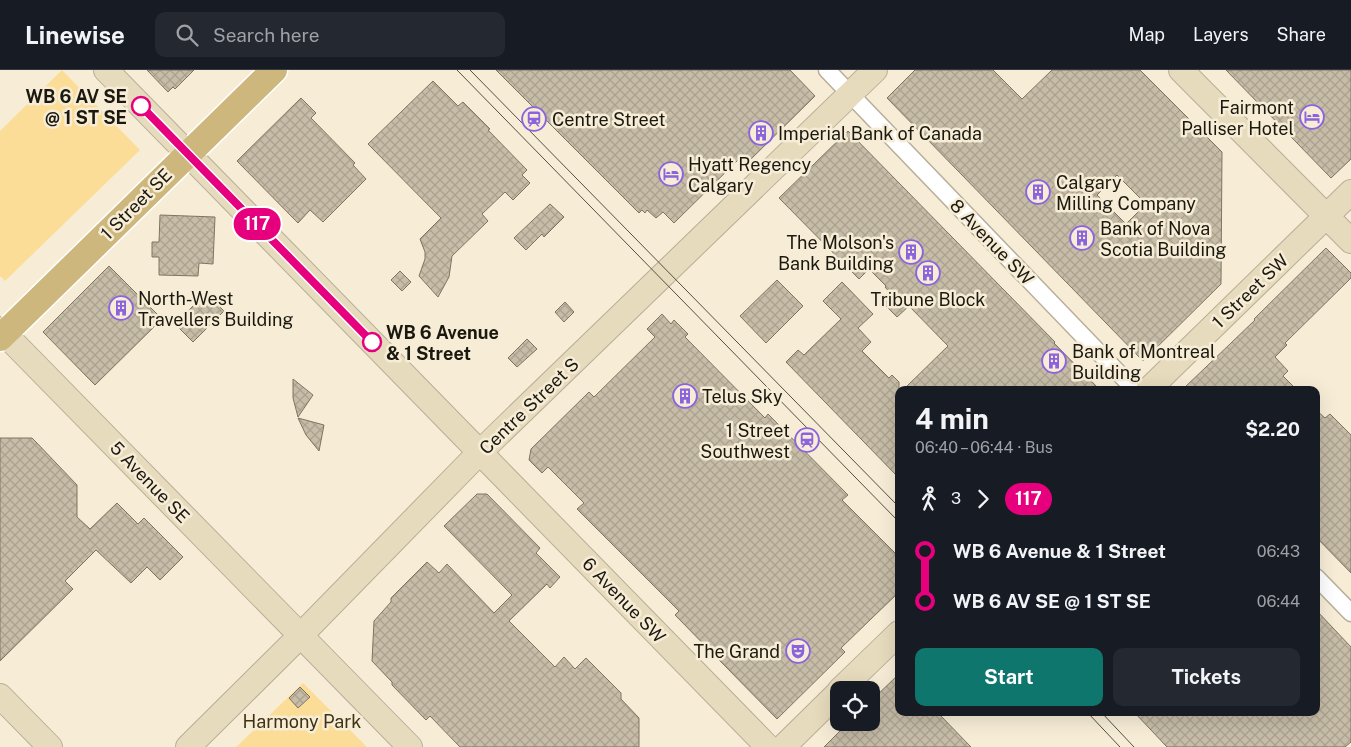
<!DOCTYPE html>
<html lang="en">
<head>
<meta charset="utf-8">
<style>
  body { margin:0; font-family:"Public Sans",sans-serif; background:#242831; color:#f1f3f6; height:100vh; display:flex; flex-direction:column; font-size:19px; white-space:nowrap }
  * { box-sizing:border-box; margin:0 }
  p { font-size:16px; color:#9ea1a6 }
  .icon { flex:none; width:28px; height:28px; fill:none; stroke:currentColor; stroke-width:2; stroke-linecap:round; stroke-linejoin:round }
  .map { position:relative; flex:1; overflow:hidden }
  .drawer { position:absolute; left:895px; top:316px; width:425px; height:330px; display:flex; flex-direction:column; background:#171b24; border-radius:10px; box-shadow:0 5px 20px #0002 }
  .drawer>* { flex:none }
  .badge { padding:0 10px; border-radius:16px; font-size:18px; line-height:32px }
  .tools { position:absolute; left:830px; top:611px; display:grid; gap:10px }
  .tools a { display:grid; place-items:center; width:50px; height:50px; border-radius:10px; background:#171b24; box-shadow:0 5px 20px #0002; font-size:25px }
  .map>.badge { position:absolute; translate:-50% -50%; box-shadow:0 0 0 2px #fff }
  .legs { display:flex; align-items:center; gap:8px; height:55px; padding:0 20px; font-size:16px }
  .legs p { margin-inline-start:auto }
  .summary { display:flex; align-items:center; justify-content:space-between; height:85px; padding:0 20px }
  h1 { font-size:28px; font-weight:700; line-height:38px }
  .button { display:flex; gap:10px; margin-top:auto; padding:10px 20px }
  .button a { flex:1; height:58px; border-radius:10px; background:#0f766e; color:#fff; font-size:20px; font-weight:700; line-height:58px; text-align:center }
  .button a+a { background:#242831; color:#f1f3f6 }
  ul { padding:0 20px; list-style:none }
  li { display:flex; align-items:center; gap:18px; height:50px; font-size:19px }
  li i { display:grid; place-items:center; width:8px; height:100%; margin:0 6px; background:currentColor }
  li i::after { content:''; width:12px; height:12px; margin:-6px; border:4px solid; border-radius:50%; background:#171b24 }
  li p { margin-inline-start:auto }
  li:first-child i { background:linear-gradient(#0000 50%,currentColor 0) }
  li:last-child i { background:linear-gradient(currentColor 50%,#0000 0) }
  header { display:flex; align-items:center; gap:30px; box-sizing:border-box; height:70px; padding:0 25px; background:#171b24; border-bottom:1px solid #363941 }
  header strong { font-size:24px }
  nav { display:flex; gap:28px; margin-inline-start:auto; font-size:18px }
  .search { width:350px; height:45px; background:#242831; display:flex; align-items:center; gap:12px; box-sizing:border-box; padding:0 18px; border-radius:10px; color:#9ea1a6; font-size:19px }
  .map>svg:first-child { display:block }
  .park { fill:#fcdd98 }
  .building { fill:url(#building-cross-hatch); stroke:#7e7561; fill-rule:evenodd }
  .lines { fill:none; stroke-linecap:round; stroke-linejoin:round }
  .street-casing { stroke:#b8ae99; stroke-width:19 }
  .secondary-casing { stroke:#b8ae99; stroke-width:26 }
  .primary-casing { stroke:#fff; stroke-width:29 }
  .street { stroke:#fff; stroke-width:16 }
  .secondary { stroke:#e7dbbd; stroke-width:24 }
  .primary { stroke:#ceb77c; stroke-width:26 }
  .tram { stroke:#534f43; stroke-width:1 }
  .line-1-casing { stroke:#fff; stroke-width:11 }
  .line-1 { stroke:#e6007e; stroke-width:8 }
  .stop-1-dot { fill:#fff; stroke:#e6007e; stroke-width:2.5 }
  .labels { text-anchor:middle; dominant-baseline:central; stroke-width:5; stroke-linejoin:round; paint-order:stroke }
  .stop-label { font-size:18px; font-weight:bold; fill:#1b1810; stroke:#f7edd7; text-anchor:end }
  .poi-label { font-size:18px; fill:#1b1810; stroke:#f7edd7; text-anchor:start }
  .street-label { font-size:18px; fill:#1b1810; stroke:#f7edd7 }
  .park-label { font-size:18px; fill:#3f3213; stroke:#f7edd7 }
</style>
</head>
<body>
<header>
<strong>Linewise</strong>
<div class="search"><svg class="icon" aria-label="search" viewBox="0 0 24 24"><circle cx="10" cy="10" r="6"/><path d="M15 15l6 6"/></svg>Search here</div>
<nav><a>Map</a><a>Layers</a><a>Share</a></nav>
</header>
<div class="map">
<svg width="1351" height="677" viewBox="0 0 1351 677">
  <defs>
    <pattern id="building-cross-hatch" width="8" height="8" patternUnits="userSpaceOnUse" patternTransform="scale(1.25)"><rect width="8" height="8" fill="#c6bca7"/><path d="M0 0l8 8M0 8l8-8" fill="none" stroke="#aaa18f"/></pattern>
  </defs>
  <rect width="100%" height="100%" fill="#f7edd7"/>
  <g class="park">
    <polygon points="62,0 140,80 5,211 0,206 0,61"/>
    <polygon points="303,613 367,677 236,677"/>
  </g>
  <g class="building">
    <polygon points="147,0 194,0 175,19 173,17 168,22"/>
    <polygon points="496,0 790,0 815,26 746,94 740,88 674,153 663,142 656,148 647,140 645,143 642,140 639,143"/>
    <path d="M915 0H993L1022 29 1052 0H1140L1222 82 1221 214 1143 291 887 28ZM1117 105 1146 134 1126 154 1097 125Z"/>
    <polygon points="1226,0 1351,0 1351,89 1331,108"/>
    <polygon points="433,11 458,36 463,32 490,59 488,60 527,100 522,105 530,113 513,130 505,122 482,144 488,151 452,186 449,207 438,227 419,206 425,189 425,182 420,169 441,148 368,74"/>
    <polygon points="301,28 316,43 311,48 355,93 353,95 366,109 323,152 310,140 298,153 237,91"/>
    <polygon points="848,61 1055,272 1054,273 1100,320 903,320 948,276 909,236 897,247 884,234 892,225 885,217 886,216 869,199 859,209 779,128"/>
    <polygon points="550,134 564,147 544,167 542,164 526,180 514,168"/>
    <polygon points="160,145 215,147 213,194 199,193 198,206 159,205 159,187 152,187 152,172 159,172"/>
    <polygon points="1326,178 1351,203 1351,208 1285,273 1287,275 1275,287 1288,301 1283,306 1297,320 1182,320 1255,250 1254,249"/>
    <polygon points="109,196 162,249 95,315 43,262"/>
    <polygon points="400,201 411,212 402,221 391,210"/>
    <polygon points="777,210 803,236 766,273 740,246"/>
    <polygon points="842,212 873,244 858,258 871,272 862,281 889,308 892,305 899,312 899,408 786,292 798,280 804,285 841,249 823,231"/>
    <polygon points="206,223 224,241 193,272 175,254"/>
    <polygon points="565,232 574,242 564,252 555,242"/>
    <polygon points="662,244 671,254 674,250 688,264 685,267 765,348 768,344 848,425 842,430 899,487 899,522 841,578 845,582 777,649 675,545 679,541 577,439 584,433 548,397 542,403 529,390 531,379 589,322 594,327 655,267 647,259"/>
    <polygon points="527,269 537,279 517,297 508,288"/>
    <polygon points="293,309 313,325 298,347 293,328"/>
    <polygon points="1316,340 1325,348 1330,344 1351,365 1351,503 1316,467"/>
    <polygon points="298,348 324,355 319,381 306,365"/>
    <polygon points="0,368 32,368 36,372 77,415 77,447 90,459 117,433 138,454 144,448 183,487 160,510 147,497 131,513 96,480 65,511 73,519 0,591"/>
    <polygon points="477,424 487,424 540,478 536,483 560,507 550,518 547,514 509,551 555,597 564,587 575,599 586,588 621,623 621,629 639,648 639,677 460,677 430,646 426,650 392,615 392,612 372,591 374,551 391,532 391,528 427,492 439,503 447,494 494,543 512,525 444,456"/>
    <polygon points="1316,540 1351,577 1351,672 1345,677 1167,677 1134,642 1316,642"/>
    <polygon points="899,604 899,642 937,642 971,677 824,677 849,652 871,652 871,631"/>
    <polygon points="300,617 310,627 298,638 289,628"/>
  </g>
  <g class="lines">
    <g class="street-casing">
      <g id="street">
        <polyline points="827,0 1135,320"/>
        <polyline points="1316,507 1351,543"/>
      </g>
    </g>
    <g class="secondary-casing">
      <g id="secondary">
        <polyline points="106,0 768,677"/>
        <polyline points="1181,0 1351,171"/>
        <polyline points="0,259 410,677"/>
        <polyline points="1148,320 1351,122"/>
        <polyline points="840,620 899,563"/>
        <polyline points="0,626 50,677"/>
        <polyline points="188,677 300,566 480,382 875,0"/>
        <polyline points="783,677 839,622"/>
      </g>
    </g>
    <g class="primary-casing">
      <polyline id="primary" points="0,268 274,0"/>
    </g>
    <use href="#street" class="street"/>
    <use href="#secondary" class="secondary"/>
    <use href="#primary" class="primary"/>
    <g class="tram">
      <polyline points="457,0 899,452"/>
      <polyline points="470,0 899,437"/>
      <polyline points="1087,642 1120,677"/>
      <polyline points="1101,642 1134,677"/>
    </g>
  </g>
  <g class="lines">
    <g class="line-1-casing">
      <polyline id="line-1" points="141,36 372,272"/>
    </g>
    <use href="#line-1" class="line-1"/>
  </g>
  <defs>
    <g id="hotel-ring" transform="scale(1.25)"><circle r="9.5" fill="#f7edd7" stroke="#8b63dd" stroke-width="1.5"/><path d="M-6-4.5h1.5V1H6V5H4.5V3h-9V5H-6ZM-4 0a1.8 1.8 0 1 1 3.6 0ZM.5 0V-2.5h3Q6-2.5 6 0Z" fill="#8b63dd"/></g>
    <g id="station-ring" transform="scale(1.25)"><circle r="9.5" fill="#f7edd7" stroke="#8b63dd" stroke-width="1.5"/><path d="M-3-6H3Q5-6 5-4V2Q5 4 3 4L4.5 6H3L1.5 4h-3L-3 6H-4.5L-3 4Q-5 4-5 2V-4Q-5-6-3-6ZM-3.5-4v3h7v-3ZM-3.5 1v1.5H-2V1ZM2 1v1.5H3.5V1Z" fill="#8b63dd"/></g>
    <g id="building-ring" transform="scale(1.25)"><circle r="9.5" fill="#f7edd7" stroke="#8b63dd" stroke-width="1.5"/><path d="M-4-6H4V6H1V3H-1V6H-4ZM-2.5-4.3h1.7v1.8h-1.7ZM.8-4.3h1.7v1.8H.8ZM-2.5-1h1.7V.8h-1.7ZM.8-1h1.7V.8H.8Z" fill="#8b63dd"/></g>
    <g id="theatre-ring" transform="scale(1.25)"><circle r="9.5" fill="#f7edd7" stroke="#8b63dd" stroke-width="1.5"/><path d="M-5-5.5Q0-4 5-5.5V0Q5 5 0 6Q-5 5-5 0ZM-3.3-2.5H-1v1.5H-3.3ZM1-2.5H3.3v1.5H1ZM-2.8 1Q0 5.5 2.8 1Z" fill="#8b63dd"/></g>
  </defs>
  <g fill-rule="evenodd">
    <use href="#hotel-ring" x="1312" y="47"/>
    <use href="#station-ring" x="534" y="49"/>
    <use href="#building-ring" x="761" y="63"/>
    <use href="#hotel-ring" x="671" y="104"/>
    <use href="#building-ring" x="1038" y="122"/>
    <use href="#building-ring" x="1082" y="168"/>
    <use href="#building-ring" x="911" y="182"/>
    <use href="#building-ring" x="928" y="203"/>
    <use href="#building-ring" x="121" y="238"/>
    <use href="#building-ring" x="1054" y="291"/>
    <use href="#building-ring" x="685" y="326"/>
    <use href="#station-ring" x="807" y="370"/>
    <use href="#theatre-ring" x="798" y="581"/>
  </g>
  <g class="stop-1-dot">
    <circle cx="141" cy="36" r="9"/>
    <circle cx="372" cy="272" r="9"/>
  </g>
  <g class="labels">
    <g class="stop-label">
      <text x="127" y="26">WB 6 AV SE<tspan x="127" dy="21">@ 1 ST SE</tspan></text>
      <text x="386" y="262" text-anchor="start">WB 6 Avenue<tspan x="386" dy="21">&amp; 1 Street</tspan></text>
    </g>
    <g class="poi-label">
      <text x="1294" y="37" text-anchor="end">Fairmont<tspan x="1294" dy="21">Palliser Hotel</tspan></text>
      <text x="552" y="49">Centre Street</text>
      <text x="778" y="63">Imperial Bank of Canada</text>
      <text x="688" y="94">Hyatt Regency<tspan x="688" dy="21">Calgary</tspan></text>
      <text x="1056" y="112">Calgary<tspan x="1056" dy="21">Milling Company</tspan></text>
      <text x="1100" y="158">Bank of Nova<tspan x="1100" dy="21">Scotia Building</tspan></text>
      <text x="894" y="172" text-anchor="end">The Molson's<tspan x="894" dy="21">Bank Building</tspan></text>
      <text x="138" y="228">North-West<tspan x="138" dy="21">Travellers Building</tspan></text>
      <text x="928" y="229" text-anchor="middle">Tribune Block</text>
      <text x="1072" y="281">Bank of Montreal<tspan x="1072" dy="21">Building</tspan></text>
      <text x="702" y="326">Telus Sky</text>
      <text x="790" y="360" text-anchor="end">1 Street<tspan x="790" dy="21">Southwest</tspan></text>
      <text x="780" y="581" text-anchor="end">The Grand</text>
    </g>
    <g class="street-label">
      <text transform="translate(136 134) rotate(-45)">1 Street SE</text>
      <text transform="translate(992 172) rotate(46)">8 Avenue SW</text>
      <text transform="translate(1250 221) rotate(-44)">1 Street SW</text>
      <text transform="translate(529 336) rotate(-44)">Centre Street S</text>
      <text transform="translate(150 412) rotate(46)">5 Avenue SE</text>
      <text transform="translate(624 530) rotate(46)">6 Avenue SW</text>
    </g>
    <g class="park-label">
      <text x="302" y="651">Harmony Park</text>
    </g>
  </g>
</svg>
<div class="tools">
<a><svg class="icon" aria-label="locate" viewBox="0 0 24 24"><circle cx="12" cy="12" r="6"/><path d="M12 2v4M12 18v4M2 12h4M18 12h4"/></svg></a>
</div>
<b class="badge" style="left:257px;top:154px;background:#e6007e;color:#fff">117</b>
<section class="drawer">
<div class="summary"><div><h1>4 min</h1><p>06:40 – 06:44 · Bus</p></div><b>$2.20</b></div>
<div class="legs"><svg class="icon" aria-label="walk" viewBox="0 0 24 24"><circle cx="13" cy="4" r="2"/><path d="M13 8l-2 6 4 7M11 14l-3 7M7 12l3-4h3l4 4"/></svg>3<svg class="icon" aria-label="forward" viewBox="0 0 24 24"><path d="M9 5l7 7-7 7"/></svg><b class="badge" style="background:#e6007e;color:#fff">117</b></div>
<ul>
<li><i style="color:#e6007e"></i><b>WB 6 Avenue &amp; 1 Street</b><p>06:43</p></li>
<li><i style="color:#e6007e"></i><b>WB 6 AV SE @ 1 ST SE</b><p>06:44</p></li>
</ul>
<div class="button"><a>Start</a><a>Tickets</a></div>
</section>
</div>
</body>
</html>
